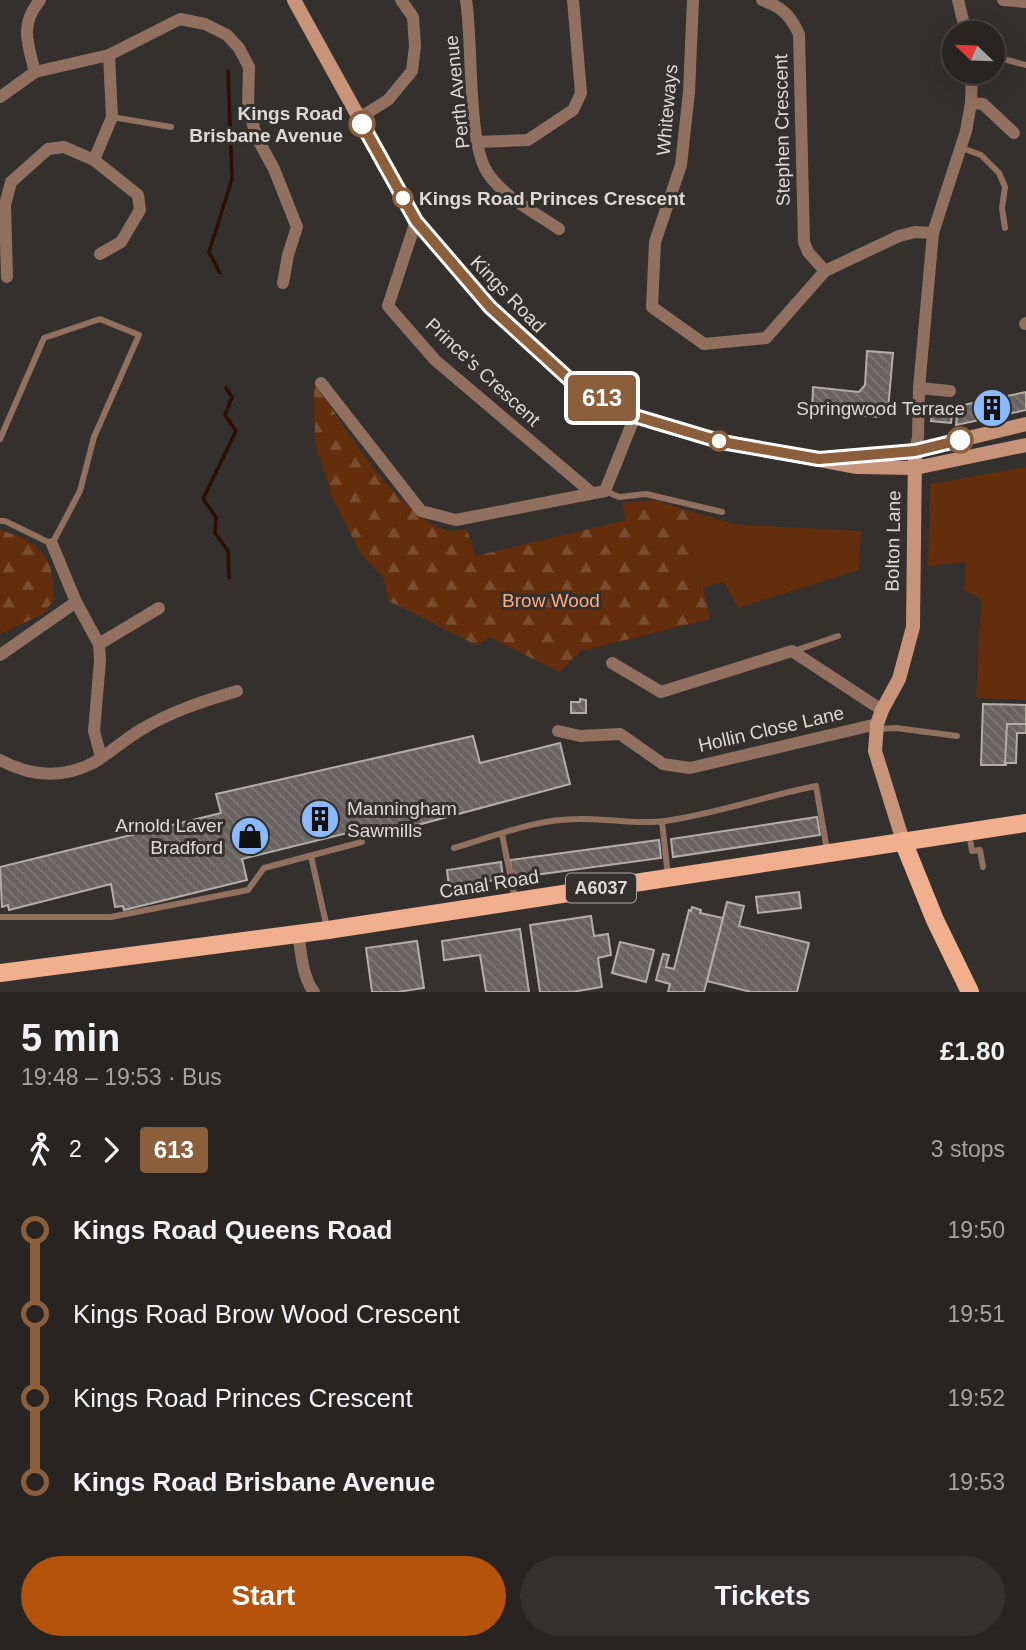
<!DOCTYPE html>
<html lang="en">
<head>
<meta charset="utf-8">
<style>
  body { margin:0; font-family:Helvetica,sans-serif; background:#33302f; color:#f1f3f6; height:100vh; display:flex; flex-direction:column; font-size:26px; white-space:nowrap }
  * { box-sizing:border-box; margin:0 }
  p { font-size:23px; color:#a4a4a5 }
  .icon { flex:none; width:38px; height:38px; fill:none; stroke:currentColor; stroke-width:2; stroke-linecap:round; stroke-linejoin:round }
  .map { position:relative; height:992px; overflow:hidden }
  .side { display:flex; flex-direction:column; background:#272422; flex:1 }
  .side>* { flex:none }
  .badge { padding:0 14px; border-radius:5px; font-size:24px; line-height:46px }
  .needle { width:46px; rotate:293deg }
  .controls { position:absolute; left:942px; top:21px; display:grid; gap:14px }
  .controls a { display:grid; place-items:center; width:63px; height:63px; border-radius:50%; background:#272422; box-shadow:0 7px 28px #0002,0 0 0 2px #434140; font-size:35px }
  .map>.badge { position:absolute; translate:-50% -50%; box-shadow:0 0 0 4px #fff }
  .legs { display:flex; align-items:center; gap:10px; height:77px; padding:0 21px; font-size:23px }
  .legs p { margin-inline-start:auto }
  .head { display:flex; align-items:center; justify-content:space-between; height:119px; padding:0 21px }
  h1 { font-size:38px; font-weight:800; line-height:52px }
  .button { display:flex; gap:14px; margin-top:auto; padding:14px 21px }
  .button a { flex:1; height:80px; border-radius:42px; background:#b45309; color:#fff; font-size:28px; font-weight:800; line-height:80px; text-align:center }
  .button a+a { background:#33302f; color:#f1f3f6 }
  ul { padding:0 21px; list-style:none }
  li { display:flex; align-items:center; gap:24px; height:84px; font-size:26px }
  li i { display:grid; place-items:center; width:10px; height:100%; margin:0 9px; background:currentColor }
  li i::after { content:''; width:18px; height:18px; margin:-9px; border:5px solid; border-radius:50%; background:#272422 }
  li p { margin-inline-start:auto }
  li:first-child i { background:linear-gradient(#0000 50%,currentColor 0) }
  li:last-child i { background:linear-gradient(currentColor 50%,#0000 0) }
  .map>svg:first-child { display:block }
  .green { fill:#642e0d }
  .forest { fill:url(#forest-firs) }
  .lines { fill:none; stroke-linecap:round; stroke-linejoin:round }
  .stream { stroke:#300d00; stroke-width:3.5 }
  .building { fill:url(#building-back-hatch); stroke:#b3adaa; stroke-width:2 }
  .lane { stroke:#917060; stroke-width:6 }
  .street { stroke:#917060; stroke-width:12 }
  .secondary { stroke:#c7947a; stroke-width:14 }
  .primary { stroke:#f1af8d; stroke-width:18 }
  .line-1-casing { stroke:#fff; stroke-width:16 }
  .line-1 { stroke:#8b5e3c; stroke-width:10 }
  .stop-1-dot { fill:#fff; stroke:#8b5e3c; stroke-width:3.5 }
  .labels { text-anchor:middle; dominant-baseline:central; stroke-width:6; stroke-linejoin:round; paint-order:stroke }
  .shield { fill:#34302d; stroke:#aaa6a4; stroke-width:2 }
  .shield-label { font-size:18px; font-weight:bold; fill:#dcd9d7 }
  .street-label { font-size:19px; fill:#dcd9d7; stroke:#34302d }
  .stop-label { font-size:19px; font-weight:bold; fill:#dcd9d7; stroke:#34302d; text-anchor:end }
  .poi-label { font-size:19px; fill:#dcd9d7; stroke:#34302d; text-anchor:end }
  .park-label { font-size:19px; fill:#faab82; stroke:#34302d }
</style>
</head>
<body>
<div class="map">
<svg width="1026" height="992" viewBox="0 0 1026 992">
  <defs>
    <pattern id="forest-firs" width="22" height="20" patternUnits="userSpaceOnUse" patternTransform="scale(1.75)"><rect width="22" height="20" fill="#642e0d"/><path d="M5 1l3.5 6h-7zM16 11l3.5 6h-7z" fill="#7a4c30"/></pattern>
    <pattern id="building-back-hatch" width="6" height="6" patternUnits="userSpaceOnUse" patternTransform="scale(1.75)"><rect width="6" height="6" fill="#686360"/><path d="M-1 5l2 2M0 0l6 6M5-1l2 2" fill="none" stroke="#7d7976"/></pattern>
  </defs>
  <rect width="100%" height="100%" fill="#34302d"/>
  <g class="green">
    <polygon points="1026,467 1026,700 976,698 981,602 979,597 964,591 966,562 928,566 930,484"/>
    <polygon points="702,515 740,525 861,531 859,570 738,608 724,582 703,587 687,571"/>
  </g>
  <g class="forest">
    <path d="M314 383C344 424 396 515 446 530 452 532 461 530 467 529L475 556 626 520 622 503 654 500 702 515 687 571 703 587 710 619 581 651 559 672 490 637 476 645 389 601 383 577 361 554 333 499 315 442Z"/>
    <path d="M0 530C18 535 43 545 50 566 53 576 53 589 54 600L43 614 0 634Z"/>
  </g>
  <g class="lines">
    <g class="stream">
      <polyline points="220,273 209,252 232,179 228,71"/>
      <polyline points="226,388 232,397 225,415 236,431 203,499 216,517 215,533 228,551 229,578"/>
    </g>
  </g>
  <g class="building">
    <polygon points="867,351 893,353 888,410 880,417 812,412 813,387 859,392 865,385"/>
    <polygon points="1026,392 1026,410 956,425 958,406"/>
    <polygon points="933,404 953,406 951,423 931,421"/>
    <polygon points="580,699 586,700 586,713 571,713 571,702 580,702"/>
    <polygon points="983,704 1026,705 1026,724 1007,724 1006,765 981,765"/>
    <polygon points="1007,724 1026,724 1026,733 1017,733 1016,763 1005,763"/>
    <polygon points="473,736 480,763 560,743 570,784 384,834 380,825 242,859 247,880 124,910 123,906 115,907 111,884 9,910 8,905 2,907 0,867 221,813 216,794"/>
    <polygon points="817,817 820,835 673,857 671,839"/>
    <polygon points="659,840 661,858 512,878 510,860"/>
    <polygon points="501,862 503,879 449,887 447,870"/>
    <polygon points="799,892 801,908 758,913 756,897"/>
    <polygon points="727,902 744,906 739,926 809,943 797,992 751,992 707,981"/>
    <polygon points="692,907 701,910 700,913 723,918 704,992 668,992 670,984 656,980 663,954 669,955 666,967 674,969 689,910 691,911"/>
    <polygon points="591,916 594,936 608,934 611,955 598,958 602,987 572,992 540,992 530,925"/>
    <polygon points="520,929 529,992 486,992 480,955 444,960 442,941"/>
    <polygon points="417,941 424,988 397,992 372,992 366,948"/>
    <polygon points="620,942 654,950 646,982 612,973"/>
  </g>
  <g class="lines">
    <g class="lane">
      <polyline points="992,59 1007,60 1026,65"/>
      <polyline points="112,117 171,127"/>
      <polyline points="962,148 981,155 999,173 1005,187 1002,208 1005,228"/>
      <polyline points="0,439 44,338 100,319 139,335 94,437 80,491 52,544 5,521 0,521"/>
      <polyline points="605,491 619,497 646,494 722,512"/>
      <polyline points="794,651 838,636"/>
      <polyline points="878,729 896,728 957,736"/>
      <polyline points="662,822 668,876"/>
      <polyline points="969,833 972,851 980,850 983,867"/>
      <polyline points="502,834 515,899"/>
      <path d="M454 848C495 836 535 819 579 819 607 818 636 825 665 821 716 814 765 796 816 786L827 850"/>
      <polyline points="311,856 327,928"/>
      <polyline points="0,917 111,917 248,890 264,868 362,842"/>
    </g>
    <g class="street">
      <path d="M466 0C473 42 467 140 487 172 503 197 535 212 559 229"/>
      <polyline points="693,0 689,92 681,165 655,242 652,307 704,344 766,338 825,271 899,236 915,232 933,233"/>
      <path d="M762 0C782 7 790 15 799 34L804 242 808 252 825 271"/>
      <polyline points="958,0 966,33"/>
      <polyline points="1003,0 1026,2"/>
      <path d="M35 72C28 44 19 25 40 0"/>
      <polyline points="0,97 35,72 109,55 180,19 205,24 227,35 239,48 249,67 248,108 257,138 274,169 297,227 288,255 283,283"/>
      <polyline points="971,103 983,104 1014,133"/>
      <polyline points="359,118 388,100 412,71 415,46 413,17 401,0"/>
      <polyline points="478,142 528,140 573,110 581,93 573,0"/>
      <polyline points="416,221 388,306 435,360 592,493"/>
      <polyline points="100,254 121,242 140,210 138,195 94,160 112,117 109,55"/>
      <polyline points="7,277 5,205 11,182 48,149 64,147 94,160"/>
      <polyline points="1025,324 1026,323"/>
      <polyline points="321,383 421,511 456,520 605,491 635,416"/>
      <polyline points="919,388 950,391"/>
      <polyline points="915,451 918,437 919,388 933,233 966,131 971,103 972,72"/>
      <polyline points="52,544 76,602 99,644 100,661 94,731 101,757"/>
      <polyline points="99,644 159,608"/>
      <polyline points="0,655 76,602"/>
      <polyline points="612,663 661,692 792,651 882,710"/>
      <polyline points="558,731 580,736 620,734 663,764 690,768 877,724"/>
      <path d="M0 760C30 776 62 779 93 763 110 753 125 739 142 729 172 711 204 701 237 691"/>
      <path d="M298 932C301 951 302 977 314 992"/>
    </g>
    <g class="secondary">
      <polyline points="294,0 416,221 490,307 570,380 635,416 662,425 722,442 857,467 915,468 1026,445"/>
      <polyline points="842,458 915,451 1026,424"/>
      <polyline points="903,841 875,751 877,724 882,710 899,679 913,627 915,451"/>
    </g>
    <g class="primary">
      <polyline points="903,841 935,920 970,992"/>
      <polyline points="0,973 328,930 1026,823"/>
    </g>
  </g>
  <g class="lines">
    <g class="line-1-casing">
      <polyline id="line-1" points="362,124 416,221 490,307 570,380 635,416 722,442 819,459 915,451 960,440"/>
    </g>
    <use href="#line-1" class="line-1"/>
  </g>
  <defs>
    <g id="building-disc" transform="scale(2.0125)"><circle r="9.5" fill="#8cb9fc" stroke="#34302d"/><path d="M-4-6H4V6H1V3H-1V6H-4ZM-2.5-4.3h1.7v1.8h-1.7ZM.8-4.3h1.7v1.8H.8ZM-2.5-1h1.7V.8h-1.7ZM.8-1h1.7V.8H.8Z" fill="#111"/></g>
    <g id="shop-disc" transform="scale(2.0125)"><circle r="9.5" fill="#8cb9fc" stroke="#34302d"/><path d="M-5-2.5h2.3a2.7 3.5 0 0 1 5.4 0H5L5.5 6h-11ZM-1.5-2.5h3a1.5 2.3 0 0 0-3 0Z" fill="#111"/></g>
  </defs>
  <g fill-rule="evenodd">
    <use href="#building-disc" x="992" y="408"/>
    <use href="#building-disc" x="320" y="819"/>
    <use href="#shop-disc" x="250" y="836"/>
  </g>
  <g class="stop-1-dot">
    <circle cx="362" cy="124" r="12"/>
    <circle cx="403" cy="198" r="9"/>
    <circle cx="960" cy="440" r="12"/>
    <circle cx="719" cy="441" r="9"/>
  </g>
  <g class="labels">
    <rect class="shield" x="566" y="873.5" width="70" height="29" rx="5"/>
    <g class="shield-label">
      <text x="601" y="888">A6037</text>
    </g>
    <g class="street-label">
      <text transform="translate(457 92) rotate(-96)">Perth Avenue</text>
      <text transform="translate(667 110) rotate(-85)">Whiteways</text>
      <text transform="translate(782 130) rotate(-91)">Stephen Crescent</text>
      <text transform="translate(508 294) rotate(46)">Kings Road</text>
      <text transform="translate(483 372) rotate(43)">Prince's Crescent</text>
      <text transform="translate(893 541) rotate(-89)">Bolton Lane</text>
      <text transform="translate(771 729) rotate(-13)">Hollin Close Lane</text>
      <text transform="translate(489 884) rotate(-9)">Canal Road</text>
    </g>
    <g class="stop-label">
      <text x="343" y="113">Kings Road<tspan x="343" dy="22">Brisbane Avenue</tspan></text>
      <text x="419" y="198" text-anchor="start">Kings Road Princes Crescent</text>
    </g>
    <g class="poi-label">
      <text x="965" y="408">Springwood Terrace</text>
      <text x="347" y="808" text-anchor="start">Manningham<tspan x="347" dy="22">Sawmills</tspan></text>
      <text x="223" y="825">Arnold Laver<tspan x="223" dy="22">Bradford</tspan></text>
    </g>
    <g class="park-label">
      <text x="551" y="600">Brow Wood</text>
    </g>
  </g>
</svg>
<div class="controls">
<a><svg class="needle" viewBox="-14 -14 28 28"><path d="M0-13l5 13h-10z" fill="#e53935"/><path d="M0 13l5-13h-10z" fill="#a4a4a5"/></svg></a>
</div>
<b class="badge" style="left:602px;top:398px;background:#8b5e3c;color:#fff">613</b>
</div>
<section class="side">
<div class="head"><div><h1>5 min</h1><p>19:48 – 19:53 · Bus</p></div><b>£1.80</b></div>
<div class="legs"><svg class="icon" aria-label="walk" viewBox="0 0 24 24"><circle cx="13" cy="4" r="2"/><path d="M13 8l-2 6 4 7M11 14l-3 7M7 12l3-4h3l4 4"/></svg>2<svg class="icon" aria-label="forward" viewBox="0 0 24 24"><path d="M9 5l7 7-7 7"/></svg><b class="badge" style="background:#8b5e3c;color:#fff">613</b><p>3 stops</p></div>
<ul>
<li><i style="color:#8b5e3c"></i><b>Kings Road Queens Road</b><p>19:50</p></li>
<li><i style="color:#8b5e3c"></i><span>Kings Road Brow Wood Crescent</span><p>19:51</p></li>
<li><i style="color:#8b5e3c"></i><span>Kings Road Princes Crescent</span><p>19:52</p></li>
<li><i style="color:#8b5e3c"></i><b>Kings Road Brisbane Avenue</b><p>19:53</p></li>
</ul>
<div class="button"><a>Start</a><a>Tickets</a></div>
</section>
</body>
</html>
